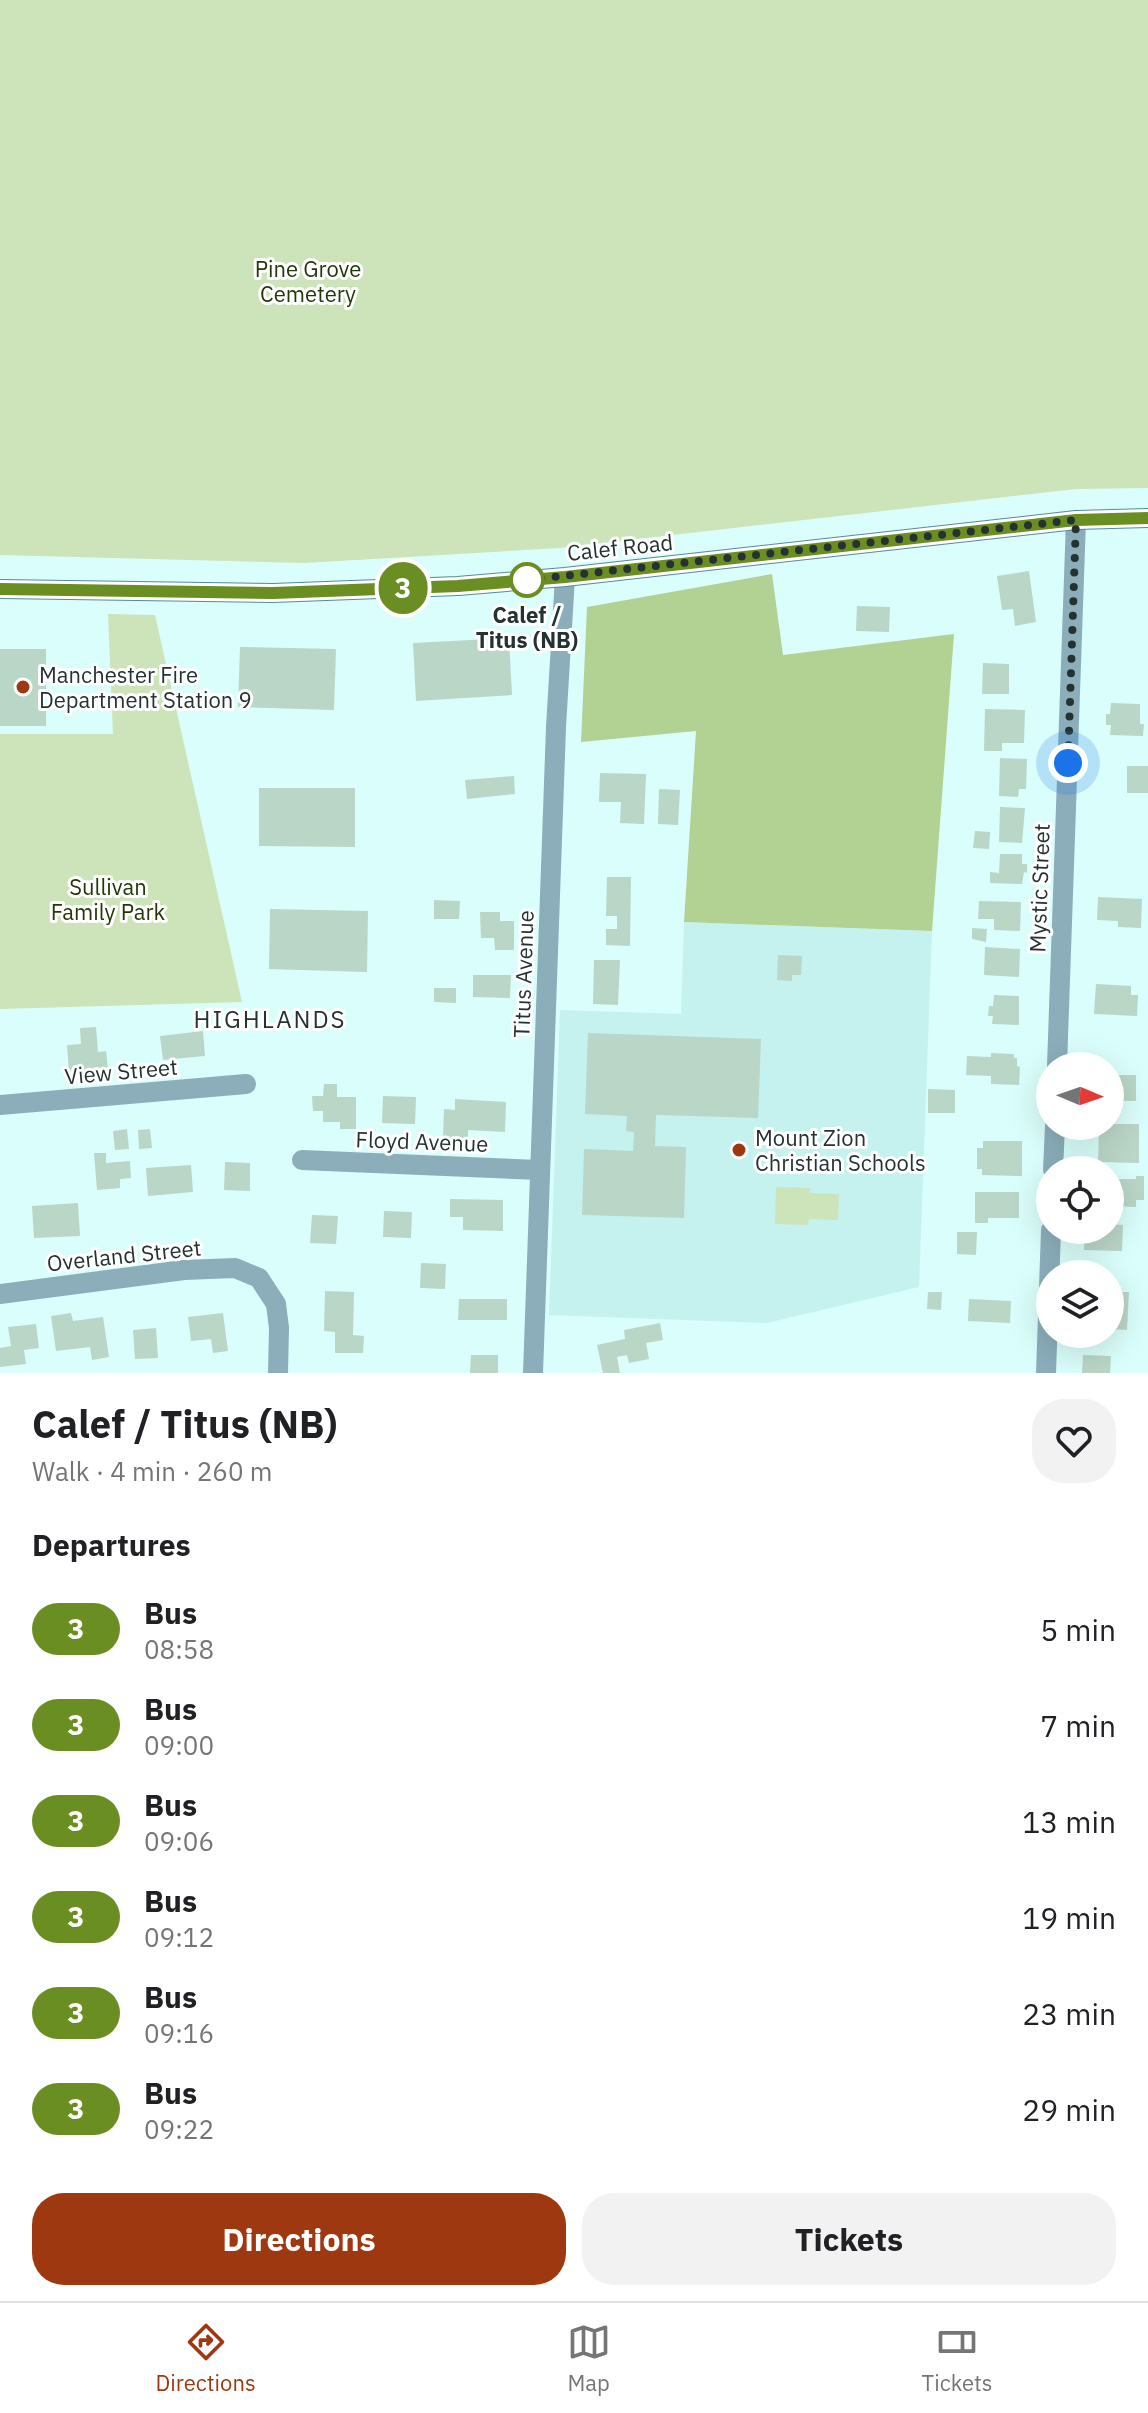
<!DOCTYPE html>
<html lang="en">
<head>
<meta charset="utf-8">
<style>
  body { margin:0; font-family:"IBM Plex Sans",sans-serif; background:#f2f2f2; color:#202124; height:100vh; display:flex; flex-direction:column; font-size:30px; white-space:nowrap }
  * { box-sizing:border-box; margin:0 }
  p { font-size:26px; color:#757577 }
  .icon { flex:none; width:44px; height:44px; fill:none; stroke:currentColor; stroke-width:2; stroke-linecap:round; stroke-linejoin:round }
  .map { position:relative; height:1373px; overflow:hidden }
  .drawer { display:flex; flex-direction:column; background:#fff; flex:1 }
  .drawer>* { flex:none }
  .badge { padding:0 16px; border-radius:26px; font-size:28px; line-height:52px }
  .needle { width:52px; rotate:92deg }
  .buttons { position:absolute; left:1036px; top:1052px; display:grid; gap:16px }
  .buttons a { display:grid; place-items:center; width:88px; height:88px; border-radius:50%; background:#fff; box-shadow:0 8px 32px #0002; font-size:40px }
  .you { position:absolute; width:40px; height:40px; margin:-20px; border:6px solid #fff; border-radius:50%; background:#1a73e8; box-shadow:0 0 0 12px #1a73e833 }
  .map>.badge { position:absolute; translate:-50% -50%; box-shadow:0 0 0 4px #fff }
  h2 { padding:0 32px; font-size:30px; line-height:72px }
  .round { display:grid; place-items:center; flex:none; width:84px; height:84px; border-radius:32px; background:#f2f2f2 }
  .head { display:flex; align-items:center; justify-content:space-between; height:136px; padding:0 32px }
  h1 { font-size:38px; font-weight:700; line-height:60px }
  .button { display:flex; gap:16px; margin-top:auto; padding:16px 32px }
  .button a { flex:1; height:92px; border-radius:32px; background:#9e3810; color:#fff; font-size:32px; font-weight:700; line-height:92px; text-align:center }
  .button a+a { background:#f2f2f2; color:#202124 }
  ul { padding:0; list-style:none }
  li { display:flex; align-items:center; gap:24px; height:96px; padding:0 32px }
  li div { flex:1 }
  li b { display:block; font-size:30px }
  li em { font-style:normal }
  li .badge { min-width:88px; font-weight:700; text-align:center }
  .tab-bar { display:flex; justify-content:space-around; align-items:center; height:112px; border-top:2px solid #e0e0e0; background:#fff; font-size:22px; color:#757577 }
  .tab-bar a { display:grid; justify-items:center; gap:4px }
  .tab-bar .current { color:#9e3810 }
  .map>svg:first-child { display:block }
  .built { fill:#c5f2ee }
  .green { fill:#cde3b9 }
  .forest { fill:#b1d292 }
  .building { fill:#bad6c6 }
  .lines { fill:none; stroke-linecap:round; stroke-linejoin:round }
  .minor { stroke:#8baeba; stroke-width:20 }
  .secondary { stroke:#558a9c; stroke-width:20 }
  .line-casing { stroke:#fff; stroke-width:18 }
  .line { stroke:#6b8e23; stroke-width:12 }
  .walk { stroke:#243231; stroke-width:8; stroke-dasharray:0 14.4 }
  .stop-dot { fill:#fff; stroke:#6b8e23; stroke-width:4 }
  .poi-dot { fill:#9e3810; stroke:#fff; stroke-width:3 }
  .labels { text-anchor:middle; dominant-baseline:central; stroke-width:6; stroke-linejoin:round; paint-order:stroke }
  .park-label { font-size:22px; fill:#243709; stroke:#fff }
  .street-label { font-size:22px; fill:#243231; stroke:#fff }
  .stop-label { font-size:22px; font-weight:bold; fill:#243231; stroke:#fff }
  .poi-label { font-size:22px; fill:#243231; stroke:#fff; text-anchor:start }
  .neighbourhood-label { font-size:24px; letter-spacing:2px; fill:#243231; stroke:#fff }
</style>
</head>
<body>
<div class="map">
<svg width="1148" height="1373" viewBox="0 0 1148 1373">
  <rect width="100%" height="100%" fill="#dafefb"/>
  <polygon class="built" points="684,922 932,931 919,1287 767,1323 549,1315 560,1010 681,1014"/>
  <g class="green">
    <polygon points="0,0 1148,0 1148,488 1076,489 559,548 304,563 0,555"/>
    <polygon points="108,614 155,615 242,1002 0,1009 0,734 113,734"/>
    <polygon points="776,1187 810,1188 810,1193 839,1194 838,1220 809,1219 808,1225 775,1224"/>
  </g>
  <polygon class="forest" points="772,574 783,655 954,634 932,931 684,922 696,731 581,742 587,607"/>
  <g class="building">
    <polygon points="1029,571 1036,622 1015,626 1013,609 1002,610 997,576"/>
    <polygon points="857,606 890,607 889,632 856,631"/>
    <polygon points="509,638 512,695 416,701 413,643"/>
    <polygon points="240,647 336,649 334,710 238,707"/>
    <rect x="0" y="649" width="46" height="77"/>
    <polygon points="983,663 1009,664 1009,694 982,694"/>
    <polygon points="1111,703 1140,704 1140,724 1144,724 1143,736 1110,735 1111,725 1106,725 1106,714 1110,714"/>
    <polygon points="985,709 1025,710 1024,743 1002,743 1002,751 984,751"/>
    <polygon points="1000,758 1027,759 1026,789 1019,789 1018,797 999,796"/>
    <rect x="1127" y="766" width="21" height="27"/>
    <polygon points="600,773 646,774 644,824 620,823 621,802 599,802"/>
    <polygon points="514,776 515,794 467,799 465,780"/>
    <polygon points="259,788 355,788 355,847 259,846"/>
    <polygon points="659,789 680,790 678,825 658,824"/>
    <polygon points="1000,807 1025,808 1022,843 999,842"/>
    <polygon points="975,831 990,832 989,849 973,848"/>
    <polygon points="1000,854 1022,854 1022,864 1027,864 1027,873 1024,872 1022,884 990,883 990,872 999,873"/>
    <polygon points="607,877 631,877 630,946 606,945 606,929 617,929 617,916 606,916"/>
    <polygon points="1098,897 1142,899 1141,928 1118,927 1118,921 1097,920"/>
    <polygon points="434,900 460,901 459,919 434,919"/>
    <polygon points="979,901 1021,902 1020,931 994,930 994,919 978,919"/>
    <polygon points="270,909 368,911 367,972 269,969"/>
    <polygon points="480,912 500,912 500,921 514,921 514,950 495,950 494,938 481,938"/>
    <polygon points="972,928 987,929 986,942 972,939"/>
    <polygon points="985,947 1020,949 1019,977 984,975"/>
    <polygon points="778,955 802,956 801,975 792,975 792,981 777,980"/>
    <polygon points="594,960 620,960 618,1005 593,1004"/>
    <polygon points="473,975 511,975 510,998 473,997"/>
    <polygon points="1096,984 1131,986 1131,995 1138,995 1137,1016 1094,1014"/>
    <polygon points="434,988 456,988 456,1003 434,1002"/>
    <polygon points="994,995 1019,996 1019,1025 992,1024 993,1016 988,1016 989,1006 993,1006"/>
    <polygon points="96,1027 98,1052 106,1051 108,1069 69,1072 67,1045 81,1044 80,1028"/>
    <polygon points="203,1031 205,1056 163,1060 160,1036"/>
    <polygon points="588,1033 761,1039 758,1118 656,1115 655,1146 686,1147 684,1218 582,1215 584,1149 633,1151 634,1132 626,1131 627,1116 585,1114"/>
    <polygon points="991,1053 1014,1054 1014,1058 1017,1058 1017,1066 1020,1067 1019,1085 991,1084 991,1076 966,1075 967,1056 991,1057"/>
    <rect x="1110" y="1075" width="26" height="26"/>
    <polygon points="324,1084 337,1084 337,1097 356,1097 356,1129 340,1129 340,1122 323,1122 323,1111 313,1111 312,1096 323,1096"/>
    <polygon points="928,1089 955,1090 955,1113 928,1113"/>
    <polygon points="383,1096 416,1097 415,1124 382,1123"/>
    <polygon points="455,1099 506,1102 505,1132 468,1130 468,1139 443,1138 444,1109 455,1110"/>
    <polygon points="1110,1124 1139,1124 1139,1163 1098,1162 1099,1126 1110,1126"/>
    <polygon points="127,1129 129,1149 115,1150 113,1131"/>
    <polygon points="150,1129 152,1148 139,1149 138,1130"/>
    <polygon points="983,1141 1022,1141 1022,1176 982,1175 982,1169 977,1169 977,1148 983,1148"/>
    <polygon points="94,1153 106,1153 106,1163 130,1161 131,1178 120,1179 120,1188 97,1190"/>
    <polygon points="225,1162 250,1163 250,1191 224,1190"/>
    <polygon points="191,1165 193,1192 148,1196 146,1168"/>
    <polygon points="1136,1176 1144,1176 1144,1200 1136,1200 1136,1207 1110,1206 1110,1179 1136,1179"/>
    <polygon points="975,1192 1019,1192 1019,1218 988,1218 988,1223 975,1223"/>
    <polygon points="450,1199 503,1200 503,1231 463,1230 463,1217 450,1217"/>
    <polygon points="78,1203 80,1236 34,1238 32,1206"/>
    <polygon points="384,1211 412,1212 411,1238 383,1237"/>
    <polygon points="312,1215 338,1216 336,1244 310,1243"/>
    <polygon points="1110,1224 1123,1225 1122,1251 1084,1250 1085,1230 1110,1230"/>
    <polygon points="957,1232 977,1232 976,1255 957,1254"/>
    <polygon points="421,1263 446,1264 445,1289 420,1288"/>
    <polygon points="325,1291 354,1292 353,1335 364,1336 363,1353 335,1353 335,1332 324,1331"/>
    <polygon points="928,1292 942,1292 941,1310 927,1309"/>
    <polygon points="1114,1292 1129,1292 1127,1330 1110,1329 1110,1305 1113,1305"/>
    <polygon points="459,1299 507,1299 507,1320 458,1320"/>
    <polygon points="969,1299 1011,1301 1010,1323 968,1321"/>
    <polygon points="71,1313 73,1321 103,1317 109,1357 92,1360 90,1347 56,1351 51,1316"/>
    <polygon points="223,1313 228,1351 213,1353 211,1339 191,1341 188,1317"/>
    <polygon points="660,1323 663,1340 646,1343 649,1359 629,1363 627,1355 617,1357 620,1373 603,1373 597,1345 625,1339 624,1330"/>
    <polygon points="36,1324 39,1348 24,1350 26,1364 0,1367 0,1348 11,1346 8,1327"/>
    <polygon points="156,1328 158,1358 135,1359 133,1330"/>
    <polygon points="471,1355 498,1355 498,1373 470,1373"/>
    <polygon points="1083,1355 1111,1356 1110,1373 1082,1373"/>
  </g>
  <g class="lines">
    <g class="minor">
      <polyline points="1057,1066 1076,520"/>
      <polyline points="0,1105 246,1084"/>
      <polyline points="302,1160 540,1170"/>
      <polyline points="1053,1170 1055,1126"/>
      <polyline points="0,1294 184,1270 235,1268 259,1278 276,1304 279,1328 278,1373"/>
      <polyline points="533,1373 556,727 565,577"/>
      <polyline points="1046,1373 1051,1230"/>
    </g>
    <polyline class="secondary" points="0,589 273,593 458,586 565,577 1076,520 1148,518"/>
  </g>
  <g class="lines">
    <g class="line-casing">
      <polyline id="line" points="0,589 273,593 458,586 565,577 1076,520 1148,518"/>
    </g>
    <use href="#line" class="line"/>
    <polyline class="walk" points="527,580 1076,520 1068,763"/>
  </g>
  <circle class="stop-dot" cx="527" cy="580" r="16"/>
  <g class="poi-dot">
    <circle cx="23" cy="687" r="8"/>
    <circle cx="739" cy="1150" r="8"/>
  </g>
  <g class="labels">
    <g class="park-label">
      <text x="308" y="268">Pine Grove<tspan x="308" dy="25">Cemetery</tspan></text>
      <text x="108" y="886">Sullivan<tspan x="108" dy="25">Family Park</tspan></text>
    </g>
    <g class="street-label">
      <text transform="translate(620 547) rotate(-6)">Calef Road</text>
      <text transform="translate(1039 888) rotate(-88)">Mystic Street</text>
      <text transform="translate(523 974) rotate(-88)">Titus Avenue</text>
      <text transform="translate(121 1071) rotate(-5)">View Street</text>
      <text transform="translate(422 1141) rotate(2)">Floyd Avenue</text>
      <text transform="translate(124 1255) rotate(-6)">Overland Street</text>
    </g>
    <g class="stop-label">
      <text x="527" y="614">Calef /<tspan x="527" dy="25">Titus (NB)</tspan></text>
    </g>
    <g class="poi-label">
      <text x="39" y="674">Manchester Fire<tspan x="39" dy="25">Department Station 9</tspan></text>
      <text x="755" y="1137">Mount Zion<tspan x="755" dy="25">Christian Schools</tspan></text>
    </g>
    <g class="neighbourhood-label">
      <text x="270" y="1019">HIGHLANDS</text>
    </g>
  </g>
</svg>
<div class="buttons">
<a><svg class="needle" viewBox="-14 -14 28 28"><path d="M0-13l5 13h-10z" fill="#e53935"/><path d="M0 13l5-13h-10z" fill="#757577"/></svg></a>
<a><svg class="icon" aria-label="locate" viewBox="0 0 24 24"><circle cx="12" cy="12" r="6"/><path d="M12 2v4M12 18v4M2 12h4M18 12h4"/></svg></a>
<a><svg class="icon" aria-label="layers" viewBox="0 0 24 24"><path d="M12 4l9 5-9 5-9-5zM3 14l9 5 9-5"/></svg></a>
</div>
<div class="you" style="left:1068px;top:763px"></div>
<b class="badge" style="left:403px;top:588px;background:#6b8e23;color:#fff">3</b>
</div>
<section class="drawer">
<div class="head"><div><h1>Calef / Titus (NB)</h1><p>Walk · 4 min · 260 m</p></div><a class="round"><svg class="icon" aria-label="heart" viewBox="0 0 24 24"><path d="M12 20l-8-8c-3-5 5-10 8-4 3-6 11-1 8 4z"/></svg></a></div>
<h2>Departures</h2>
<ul>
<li><span class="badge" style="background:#6b8e23;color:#fff">3</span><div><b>Bus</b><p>08:58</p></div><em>5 min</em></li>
<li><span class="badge" style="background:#6b8e23;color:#fff">3</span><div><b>Bus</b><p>09:00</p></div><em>7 min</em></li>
<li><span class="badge" style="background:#6b8e23;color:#fff">3</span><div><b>Bus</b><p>09:06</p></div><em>13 min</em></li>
<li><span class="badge" style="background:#6b8e23;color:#fff">3</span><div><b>Bus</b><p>09:12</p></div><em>19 min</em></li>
<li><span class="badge" style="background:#6b8e23;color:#fff">3</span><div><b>Bus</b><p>09:16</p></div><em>23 min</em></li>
<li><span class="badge" style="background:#6b8e23;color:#fff">3</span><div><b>Bus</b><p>09:22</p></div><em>29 min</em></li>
</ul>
<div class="button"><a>Directions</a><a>Tickets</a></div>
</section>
<nav class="tab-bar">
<a class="current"><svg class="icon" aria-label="directions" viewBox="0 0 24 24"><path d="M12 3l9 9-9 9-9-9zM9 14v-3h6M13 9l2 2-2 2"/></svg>Directions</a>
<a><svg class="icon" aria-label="map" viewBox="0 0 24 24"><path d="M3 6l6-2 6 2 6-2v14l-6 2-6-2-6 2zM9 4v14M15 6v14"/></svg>Map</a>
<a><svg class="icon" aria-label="tickets" viewBox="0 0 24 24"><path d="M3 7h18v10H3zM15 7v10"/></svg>Tickets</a>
</nav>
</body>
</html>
